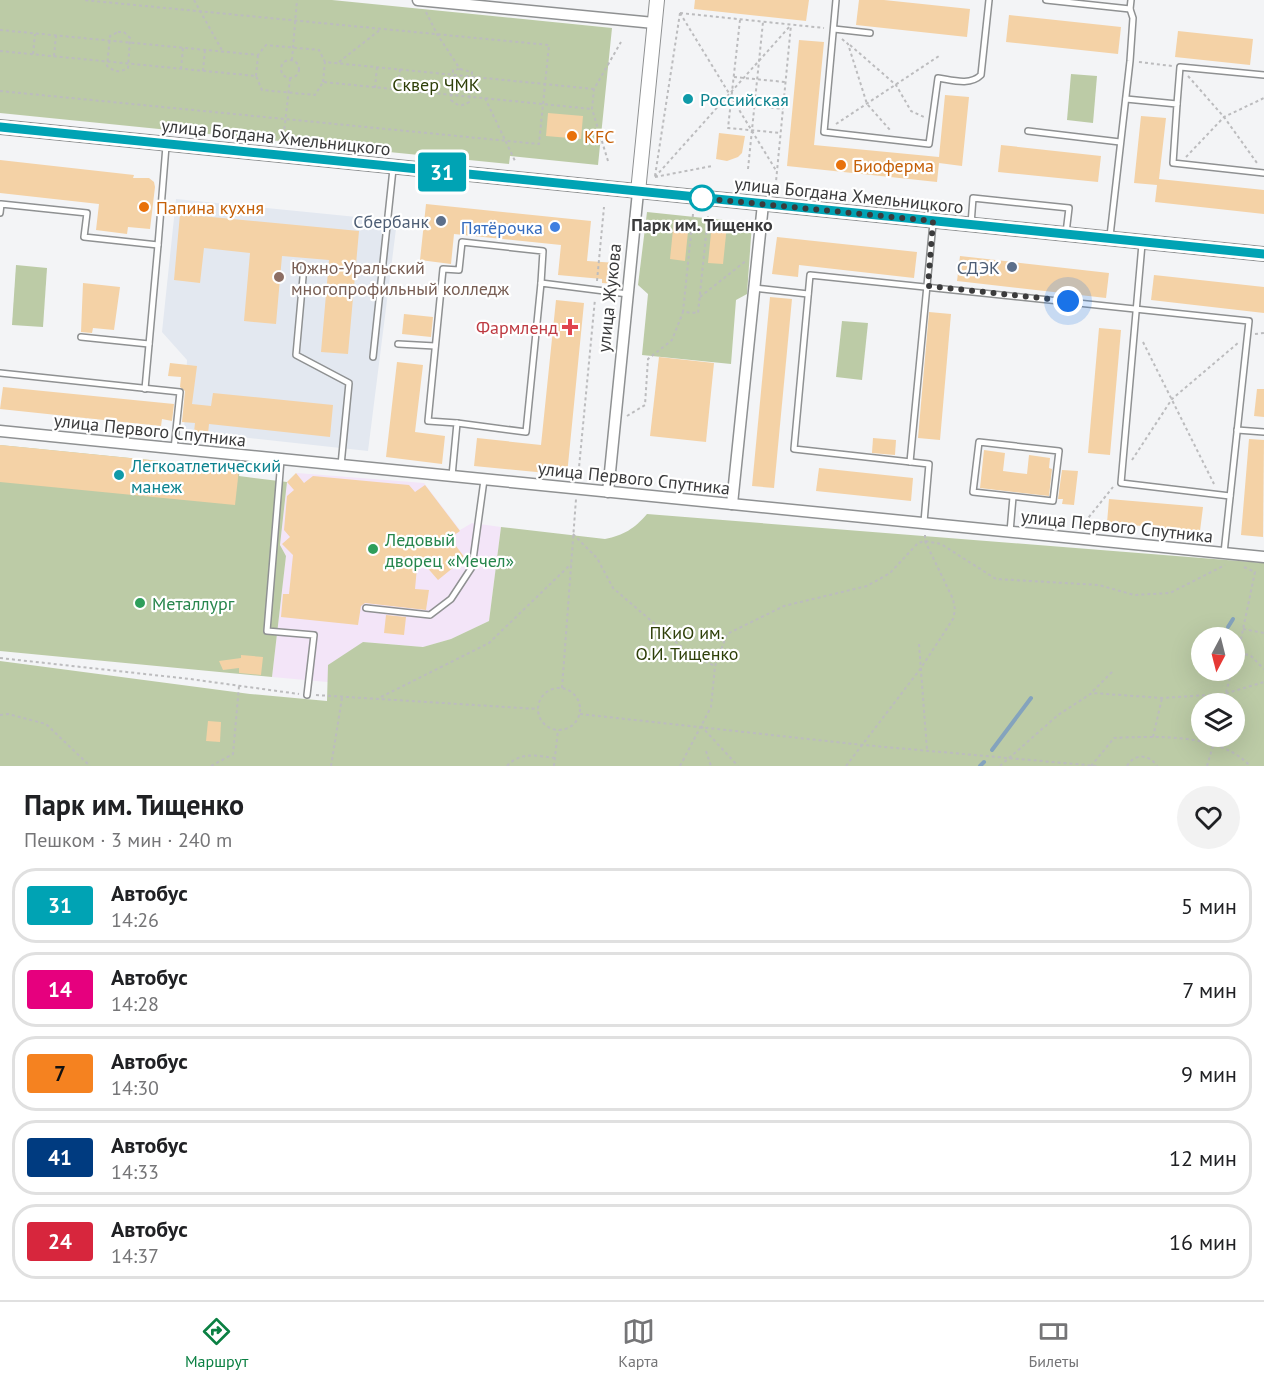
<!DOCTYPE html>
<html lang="ru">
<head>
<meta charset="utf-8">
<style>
  body { margin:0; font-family:"PT Sans",sans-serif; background:#f2f2f2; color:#202124; height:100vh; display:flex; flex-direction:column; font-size:22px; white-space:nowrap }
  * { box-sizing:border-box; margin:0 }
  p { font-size:20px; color:#757577 }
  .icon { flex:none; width:33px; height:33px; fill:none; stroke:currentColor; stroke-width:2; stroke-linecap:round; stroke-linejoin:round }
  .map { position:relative; height:766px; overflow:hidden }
  .details { display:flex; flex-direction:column; background:#fff; flex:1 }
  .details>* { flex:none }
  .badge { padding:0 12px; border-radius:4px; font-size:21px; line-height:39px }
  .needle { width:39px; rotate:187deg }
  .buttons { position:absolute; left:1191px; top:627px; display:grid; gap:12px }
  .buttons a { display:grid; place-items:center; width:54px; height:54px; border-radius:50%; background:#fff; box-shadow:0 6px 24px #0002; font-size:30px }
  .you { position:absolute; width:30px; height:30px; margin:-15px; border:4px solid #fff; border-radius:50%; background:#1a73e8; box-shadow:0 0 0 9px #1a73e833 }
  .map>.badge { position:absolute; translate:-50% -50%; box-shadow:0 0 0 3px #fff }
  .round { display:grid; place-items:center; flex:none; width:63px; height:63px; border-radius:32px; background:#f2f2f2 }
  .overview { display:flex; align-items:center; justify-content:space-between; height:102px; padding:0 24px }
  h1 { font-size:28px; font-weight:600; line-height:45px }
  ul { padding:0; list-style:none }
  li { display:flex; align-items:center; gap:18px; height:75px; margin:0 12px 9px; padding:0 12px; border:3px solid #e0e0e0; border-radius:24px }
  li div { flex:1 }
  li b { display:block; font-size:22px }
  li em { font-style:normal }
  li .badge { min-width:66px; font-weight:700; text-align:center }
  .tab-bar { display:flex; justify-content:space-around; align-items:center; height:84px; border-top:2px solid #e0e0e0; background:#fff; font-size:16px; color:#757577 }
  .tab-bar a { display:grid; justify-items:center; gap:3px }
  .tab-bar .on { color:#0b8043 }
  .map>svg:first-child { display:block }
  .commercial { fill:#f3e5f8 }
  .built { fill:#e3e8f0 }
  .green { fill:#bccba6; fill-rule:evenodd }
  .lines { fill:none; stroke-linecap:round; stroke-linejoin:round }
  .stream { stroke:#84a3bd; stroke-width:4 }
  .building { fill:#f4d2a6 }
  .service-casing { stroke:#8f9192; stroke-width:8 }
  .minor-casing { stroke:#8f9192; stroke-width:13 }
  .secondary-casing { stroke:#8f9192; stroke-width:16 }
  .path { stroke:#bcbcbe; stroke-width:2; stroke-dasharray:3 3; stroke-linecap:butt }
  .service { stroke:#fff; stroke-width:5 }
  .minor { stroke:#fff; stroke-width:10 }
  .secondary { stroke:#fff; stroke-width:14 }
  .line-casing { stroke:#fff; stroke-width:14 }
  .line { stroke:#00a3b4; stroke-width:9 }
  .walk { stroke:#3b3b3c; stroke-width:6; stroke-dasharray:0 10.8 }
  .culture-dot { fill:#0f9aa8; stroke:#fff; stroke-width:2 }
  .food-dot { fill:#e8710a; stroke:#fff; stroke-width:2 }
  .stop-dot { fill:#fff; stroke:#00a3b4; stroke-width:3 }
  .service-dot { fill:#5c6f8a; stroke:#fff; stroke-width:2 }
  .shop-dot { fill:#3f7fe0; stroke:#fff; stroke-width:2 }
  .education-dot { fill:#8d6e63; stroke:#fff; stroke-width:2 }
  .health-dot { fill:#e0444e; stroke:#fff; stroke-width:2 }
  .leisure-dot { fill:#2e9e5b; stroke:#fff; stroke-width:2 }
  .labels { text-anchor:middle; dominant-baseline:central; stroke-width:4.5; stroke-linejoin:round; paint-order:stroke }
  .park-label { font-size:18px; fill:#2e3f08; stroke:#fff }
  .culture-label { font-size:18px; fill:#0d838f; stroke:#fff; text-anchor:start }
  .food-label { font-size:18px; fill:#c56008; stroke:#fff; text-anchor:start }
  .street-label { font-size:18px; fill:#3b3b3c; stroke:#fff }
  .service-label { font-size:18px; fill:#4e5e75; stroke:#fff; text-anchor:end }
  .stop-label { font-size:18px; font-weight:bold; fill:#3b3b3c; stroke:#fff }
  .shop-label { font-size:18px; fill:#366cbe; stroke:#fff; text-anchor:end }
  .education-label { font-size:18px; fill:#785e54; stroke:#fff; text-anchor:start }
  .health-label { font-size:18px; fill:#be3a42; stroke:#fff; text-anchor:end }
  .leisure-label { font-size:18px; fill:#27864d; stroke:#fff; text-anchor:start }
</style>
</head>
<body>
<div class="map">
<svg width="1264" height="766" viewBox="0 0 1264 766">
  <rect width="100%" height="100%" fill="#f3f4f6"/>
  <polygon class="commercial" points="297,473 424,483 460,530 472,523 501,527 489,621 451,639 423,647 363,642 338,683 272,677 286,556 280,545 287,482"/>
  <polygon class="built" points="176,199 397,221 368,451 184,431 187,360 162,332"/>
  <g class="green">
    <polygon points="0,0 332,0 612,28 598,165 510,156 509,164 0,113"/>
    <polygon points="1071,74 1097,76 1093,123 1067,120"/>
    <polygon points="647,212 752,223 747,294 736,300 731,364 642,355 648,294 638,285"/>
    <polygon points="16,265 47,268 43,327 12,325"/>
    <polygon points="842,321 868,323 862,380 836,377"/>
    <polygon points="0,445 240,469 239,476 287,482 280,545 286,556 272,677 0,651"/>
    <path d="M647 514 1264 563V766H0V661L250 694 327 701 328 665 363 642 423 647 451 639 489 621 501 527 605 539C624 535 634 529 647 514ZM1202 638H1234V670H1202ZM1202 704H1234V736H1202Z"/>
  </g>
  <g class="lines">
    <g class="stream">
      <polyline points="1228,627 1233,619"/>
      <polyline points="992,750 1031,698"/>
      <polyline points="980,766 984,762"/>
    </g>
  </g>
  <g class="building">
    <polygon points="695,0 809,0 806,21 694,9"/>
    <polygon points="859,0 884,0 970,9 967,37 856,25"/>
    <polygon points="1009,15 1121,27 1118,54 1006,42"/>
    <polygon points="1178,31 1253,39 1250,65 1175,57"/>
    <polygon points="799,40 824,42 814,145 939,157 945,95 969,97 962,166 939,163 937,182 787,166"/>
    <polygon points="548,113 583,116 581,139 546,136"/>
    <polygon points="1141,116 1166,118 1159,179 1264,190 1264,214 1155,202 1157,185 1134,183"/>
    <polygon points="719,133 745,136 742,153 738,157 727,161 716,159"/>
    <polygon points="1001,145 1101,156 1098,182 998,172"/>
    <polygon points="0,160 134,175 133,178 149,178 154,182 155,187 150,229 128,227 127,234 96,230 99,204 0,193"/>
    <polygon points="426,204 591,221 587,261 617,263 615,284 602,283 602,279 558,275 561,245 454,234 451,264 420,260"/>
    <polygon points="180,214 359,231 348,354 321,352 329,260 282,256 276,324 244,321 250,253 204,248 200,283 174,280"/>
    <polygon points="674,220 689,222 685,261 670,259"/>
    <polygon points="712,223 727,225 723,264 708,263"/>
    <polygon points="777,237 917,252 914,278 799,265 798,277 772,274"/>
    <polygon points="960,256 1109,273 1106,298 957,281"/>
    <polygon points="1154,275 1264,287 1264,313 1151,300"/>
    <polygon points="83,283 120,287 114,330 93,328 92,333 81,332"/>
    <polygon points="770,297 792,299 774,488 752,486"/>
    <polygon points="556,300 584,303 567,475 474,466 477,438 541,445"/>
    <polygon points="929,312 951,314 940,440 918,438"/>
    <polygon points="404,314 433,317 431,337 402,334"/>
    <polygon points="1099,328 1121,330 1110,455 1088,453"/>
    <polygon points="659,357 714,363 706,442 650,436"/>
    <polygon points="397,362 423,365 415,432 445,436 442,464 386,457"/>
    <polygon points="170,363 197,366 192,404 211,406 213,393 333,405 330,437 209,424 208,434 194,432 195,423 182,422 185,391 180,387 181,377 168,376"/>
    <polygon points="3,387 174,404 172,421 162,419 161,426 0,409"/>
    <polygon points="1257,389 1264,389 1264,417 1254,416"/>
    <polygon points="873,438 896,440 895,455 872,453"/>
    <polygon points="1249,439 1264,440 1263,537 1241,535"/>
    <polygon points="0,445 239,469 235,505 0,482"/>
    <polygon points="984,450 1005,453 1003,471 1027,474 1029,455 1050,458 1049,468 1052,469 1049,496 980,488"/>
    <polygon points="819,468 913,478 911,501 816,491"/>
    <polygon points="1062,470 1078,471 1074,505 1062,504 1063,499 1058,499"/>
    <polygon points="296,473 304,483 313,476 409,485 415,492 425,485 460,531 450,538 465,558 438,580 418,557 415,589 429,590 426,610 365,603 361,606 358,625 281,617 283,594 289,594 293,555 282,544 290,537 284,530 287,496 294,490 287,482"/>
    <polygon points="1109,499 1203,507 1200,531 1107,523"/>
    <polygon points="386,615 406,617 404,635 384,633"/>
    <polygon points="241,655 263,657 261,675 239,673 239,668 223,670 219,661 241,658"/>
    <polygon points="208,721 221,722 220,742 206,741"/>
  </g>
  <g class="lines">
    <g class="service-casing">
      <g id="service">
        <path d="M836 0 824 132 929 144 938 78C952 80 970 86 981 75L989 0"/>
        <polyline points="1046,0 1130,9"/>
        <polyline points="834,29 870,33"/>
        <polyline points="1126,99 1177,104 1173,163 1264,173"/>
        <polyline points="1177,104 1180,67 1264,75"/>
        <polyline points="1028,131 1120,142"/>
        <polyline points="0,213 1,204 87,213 84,237 158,245 166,146"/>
        <polyline points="971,224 973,198 1069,208 1066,233"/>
        <polyline points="1110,236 1130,61 1133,18 1130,9 1131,0"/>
        <polyline points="1142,244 1121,483 1230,496"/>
        <polyline points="304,266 296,355 349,383 341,465"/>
        <polyline points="754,288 808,294"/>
        <polyline points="81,337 149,344"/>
        <polyline points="398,344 435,346"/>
        <polyline points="373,357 393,169"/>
        <polyline points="0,373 180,392 174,449"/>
        <polyline points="145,389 158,245"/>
        <polyline points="457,423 526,432 541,283 628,294"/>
        <polyline points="1237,430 1264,432"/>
        <polygon points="979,442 1059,451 1053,501 973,492"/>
        <polyline points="281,460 267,631 314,635 307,695"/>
        <polyline points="910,462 933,223"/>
        <polyline points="452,476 457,423 428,421 443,269 459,270 462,242 543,251 541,283"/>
        <polyline points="924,522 929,464 794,449 810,275 1249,321 1224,553"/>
        <polyline points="1010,532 1013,497"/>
        <polyline points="366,608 430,615 451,599 472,567 484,480"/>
      </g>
    </g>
    <g class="minor-casing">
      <g id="minor">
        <polyline points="418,0 654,23"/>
        <polyline points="0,431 1264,557"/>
        <polyline points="608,492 638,192"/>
        <polyline points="732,504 763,204"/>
      </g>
    </g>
    <g class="secondary-casing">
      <g id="secondary">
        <polyline points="0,127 1264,254"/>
        <polyline points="638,192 657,0"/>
      </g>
    </g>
    <g class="path">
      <polyline points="194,0 223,52"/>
      <polyline points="426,12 437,34 460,69"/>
      <polyline points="680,13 777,172"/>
      <polyline points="680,13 824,28"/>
      <polyline points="740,20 728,128 781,133"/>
      <polyline points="0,30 258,55 266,45 319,50 325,62 594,89"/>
      <path d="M118 32H124L130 38 128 68C119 73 115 72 107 66L110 36Z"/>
      <polyline points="842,39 848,44 867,104 890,130"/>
      <polyline points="850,45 896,85 911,111 924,117"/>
      <polyline points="0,51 256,76 262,90 315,95 323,82 592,109"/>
      <polyline points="33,54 35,34"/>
      <polyline points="54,56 56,36"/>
      <circle cx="290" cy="69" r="9"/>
      <polyline points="292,60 297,0"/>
      <polyline points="339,62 381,29"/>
      <polyline points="1139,62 1172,66"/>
      <polyline points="181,69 183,48"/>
      <path d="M460 69 472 72 469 102C461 107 458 106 451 100L453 70Z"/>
      <polyline points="203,71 205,50"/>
      <polyline points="256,76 258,55"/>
      <polyline points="1188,76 1224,117 1257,163"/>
      <polyline points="734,77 785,82"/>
      <polyline points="323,82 325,62"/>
      <polyline points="375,88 377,67"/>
      <polyline points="398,90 400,69"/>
      <polyline points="0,91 539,144 549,45 83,0"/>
      <polyline points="485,98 516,163"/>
      <polyline points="735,103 783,109"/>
      <polyline points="836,124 939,56"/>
      <polyline points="283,141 290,79"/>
      <polyline points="1186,157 1224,117 1264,98"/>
      <polyline points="608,161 592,109 594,89 621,42"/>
      <polyline points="748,169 763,22"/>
      <polyline points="655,176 680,13"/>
      <polyline points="655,177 791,25"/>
      <polyline points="655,177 712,166"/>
      <polyline points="775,192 791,25"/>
      <polyline points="693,214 683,312 698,313 708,216"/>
      <polyline points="597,281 604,207"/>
      <polyline points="700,297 747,260"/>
      <polyline points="1255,334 1264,333"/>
      <polyline points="1143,342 1214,484"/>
      <polyline points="627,416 645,405 648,359 672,340 683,312"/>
      <polyline points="1132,460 1172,399 1238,343"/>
      <polyline points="578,478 595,299"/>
      <polyline points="1085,522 1113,487"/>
      <polyline points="573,534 597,558 613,588 691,655 715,666"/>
      <polyline points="1244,567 1255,572 1238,653 1250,655 1264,669"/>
      <polyline points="1243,629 1264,633"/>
      <polyline points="919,644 927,750"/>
      <polyline points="1199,650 1202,650"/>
      <polyline points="1234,653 1238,653 1234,664"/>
      <polyline points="0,658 190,679 299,694"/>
      <circle cx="559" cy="709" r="21"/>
      <polyline points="562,688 576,499"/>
      <polyline points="1093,691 1114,670"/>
      <polyline points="316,695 538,709"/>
      <polyline points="381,697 489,643 571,564"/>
      <polyline points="1223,704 1232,670"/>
      <polyline points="580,714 863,745 1097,766"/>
      <polyline points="0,715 8,714 46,724 90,766"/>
      <polyline points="701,726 738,766"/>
      <polyline points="1153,737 1162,698"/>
      <polyline points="706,751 711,766"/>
      <polyline points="211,766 233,754 239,686"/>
      <polyline points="331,766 342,698"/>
      <path d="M507 766C521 751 537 756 555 758"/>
      <polyline points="554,766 558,730"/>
      <polyline points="680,766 711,707 715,666 727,634 784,606 867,586 890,573 918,543 925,541 941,544 996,579 1099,585 1134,595 1170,593 1225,565"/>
      <polyline points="846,766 921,668 953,619 955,610 953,599 925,541 925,535"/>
      <polyline points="1000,766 1058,715 1092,693 1162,698 1224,694 1264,682"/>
      <path d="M1091 766 1114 738C1155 736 1220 733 1250 766"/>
      <path d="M1127 766C1135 753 1149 754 1157 766"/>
      <polyline points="1207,766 1216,736"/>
    </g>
    <use href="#service" class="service"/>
    <use href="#minor" class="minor"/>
    <use href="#secondary" class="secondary"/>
  </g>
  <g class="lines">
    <g class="line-casing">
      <polyline id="line" points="0,127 1264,254"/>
    </g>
    <use href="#line" class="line"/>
    <polyline class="walk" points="702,198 700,198 933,221 928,286 1068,301"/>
  </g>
  <g class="culture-dot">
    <circle cx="688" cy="99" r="6"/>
    <circle cx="119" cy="475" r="6"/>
  </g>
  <g class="food-dot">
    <circle cx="572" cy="136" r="6"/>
    <circle cx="841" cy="165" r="6"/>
    <circle cx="144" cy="207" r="6"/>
  </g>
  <circle class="stop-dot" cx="702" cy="198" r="12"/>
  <g class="service-dot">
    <circle cx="441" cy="221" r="6"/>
    <circle cx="1012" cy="267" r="6"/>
  </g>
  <circle class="shop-dot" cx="555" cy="227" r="6"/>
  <circle class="education-dot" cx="279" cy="277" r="6"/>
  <path class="health-dot" d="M567 318h6v6h6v6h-6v6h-6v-6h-6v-6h6z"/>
  <g class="leisure-dot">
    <circle cx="373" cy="549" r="6"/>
    <circle cx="140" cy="603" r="6"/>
  </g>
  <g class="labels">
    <g class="park-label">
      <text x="436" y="84">Сквер ЧМК</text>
      <text x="687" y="632">ПКиО им.<tspan x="687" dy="21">О.И. Тищенко</tspan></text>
    </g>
    <g class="culture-label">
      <text x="700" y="99">Российская</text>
      <text x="131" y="465">Легкоатлетический<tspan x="131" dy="21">манеж</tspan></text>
    </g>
    <g class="food-label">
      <text x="584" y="136">KFC</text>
      <text x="853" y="165">Биоферма</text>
      <text x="156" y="207">Папина кухня</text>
    </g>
    <g class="street-label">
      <text transform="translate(276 137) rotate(6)">улица Богдана Хмельницкого</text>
      <text transform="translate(849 195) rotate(6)">улица Богдана Хмельницкого</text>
      <text transform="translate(609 298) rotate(-84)">улица Жукова</text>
      <text transform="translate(150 430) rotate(6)">улица Первого Спутника</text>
      <text transform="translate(634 478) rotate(6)">улица Первого Спутника</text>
      <text transform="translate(1117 526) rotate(6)">улица Первого Спутника</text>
    </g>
    <g class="service-label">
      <text x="429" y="221">Сбербанк</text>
      <text x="1000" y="267">СДЭК</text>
    </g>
    <g class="stop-label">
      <text x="702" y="224">Парк им. Тищенко</text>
    </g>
    <g class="shop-label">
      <text x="543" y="227">Пятёрочка</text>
    </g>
    <g class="education-label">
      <text x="291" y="267">Южно-Уральский<tspan x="291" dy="21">многопрофильный колледж</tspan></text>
    </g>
    <g class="health-label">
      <text x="558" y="327">Фармленд</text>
    </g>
    <g class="leisure-label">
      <text x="385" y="539">Ледовый<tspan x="385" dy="21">дворец «Мечел»</tspan></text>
      <text x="152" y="603">Металлург</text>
    </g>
  </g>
</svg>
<div class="buttons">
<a><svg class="needle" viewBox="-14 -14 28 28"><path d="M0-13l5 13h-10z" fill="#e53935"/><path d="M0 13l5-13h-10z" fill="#757577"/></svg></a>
<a><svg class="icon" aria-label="layers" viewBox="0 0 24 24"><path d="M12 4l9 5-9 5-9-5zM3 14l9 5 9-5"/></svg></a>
</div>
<div class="you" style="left:1068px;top:301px"></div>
<b class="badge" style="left:442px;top:172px;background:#00a3b4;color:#fff">31</b>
</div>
<section class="details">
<div class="overview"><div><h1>Парк им. Тищенко</h1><p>Пешком · 3 мин · 240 m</p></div><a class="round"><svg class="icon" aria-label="heart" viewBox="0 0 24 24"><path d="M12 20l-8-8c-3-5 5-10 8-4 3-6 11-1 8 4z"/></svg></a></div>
<ul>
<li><span class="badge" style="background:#00a3b4;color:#fff">31</span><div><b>Автобус</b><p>14:26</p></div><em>5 мин</em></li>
<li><span class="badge" style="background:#e6007e;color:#fff">14</span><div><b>Автобус</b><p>14:28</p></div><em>7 мин</em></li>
<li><span class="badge" style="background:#f58220;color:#111">7</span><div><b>Автобус</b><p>14:30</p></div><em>9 мин</em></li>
<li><span class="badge" style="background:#003b80;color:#fff">41</span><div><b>Автобус</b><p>14:33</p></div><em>12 мин</em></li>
<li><span class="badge" style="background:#d7263d;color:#fff">24</span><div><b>Автобус</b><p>14:37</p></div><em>16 мин</em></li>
</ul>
</section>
<nav class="tab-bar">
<a class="on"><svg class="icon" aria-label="directions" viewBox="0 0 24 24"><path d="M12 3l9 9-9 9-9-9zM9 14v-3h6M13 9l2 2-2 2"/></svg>Маршрут</a>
<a><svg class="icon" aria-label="map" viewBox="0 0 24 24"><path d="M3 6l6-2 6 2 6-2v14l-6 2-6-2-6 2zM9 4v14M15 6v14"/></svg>Карта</a>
<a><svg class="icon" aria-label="tickets" viewBox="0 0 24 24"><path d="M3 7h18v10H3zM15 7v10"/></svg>Билеты</a>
</nav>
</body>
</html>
